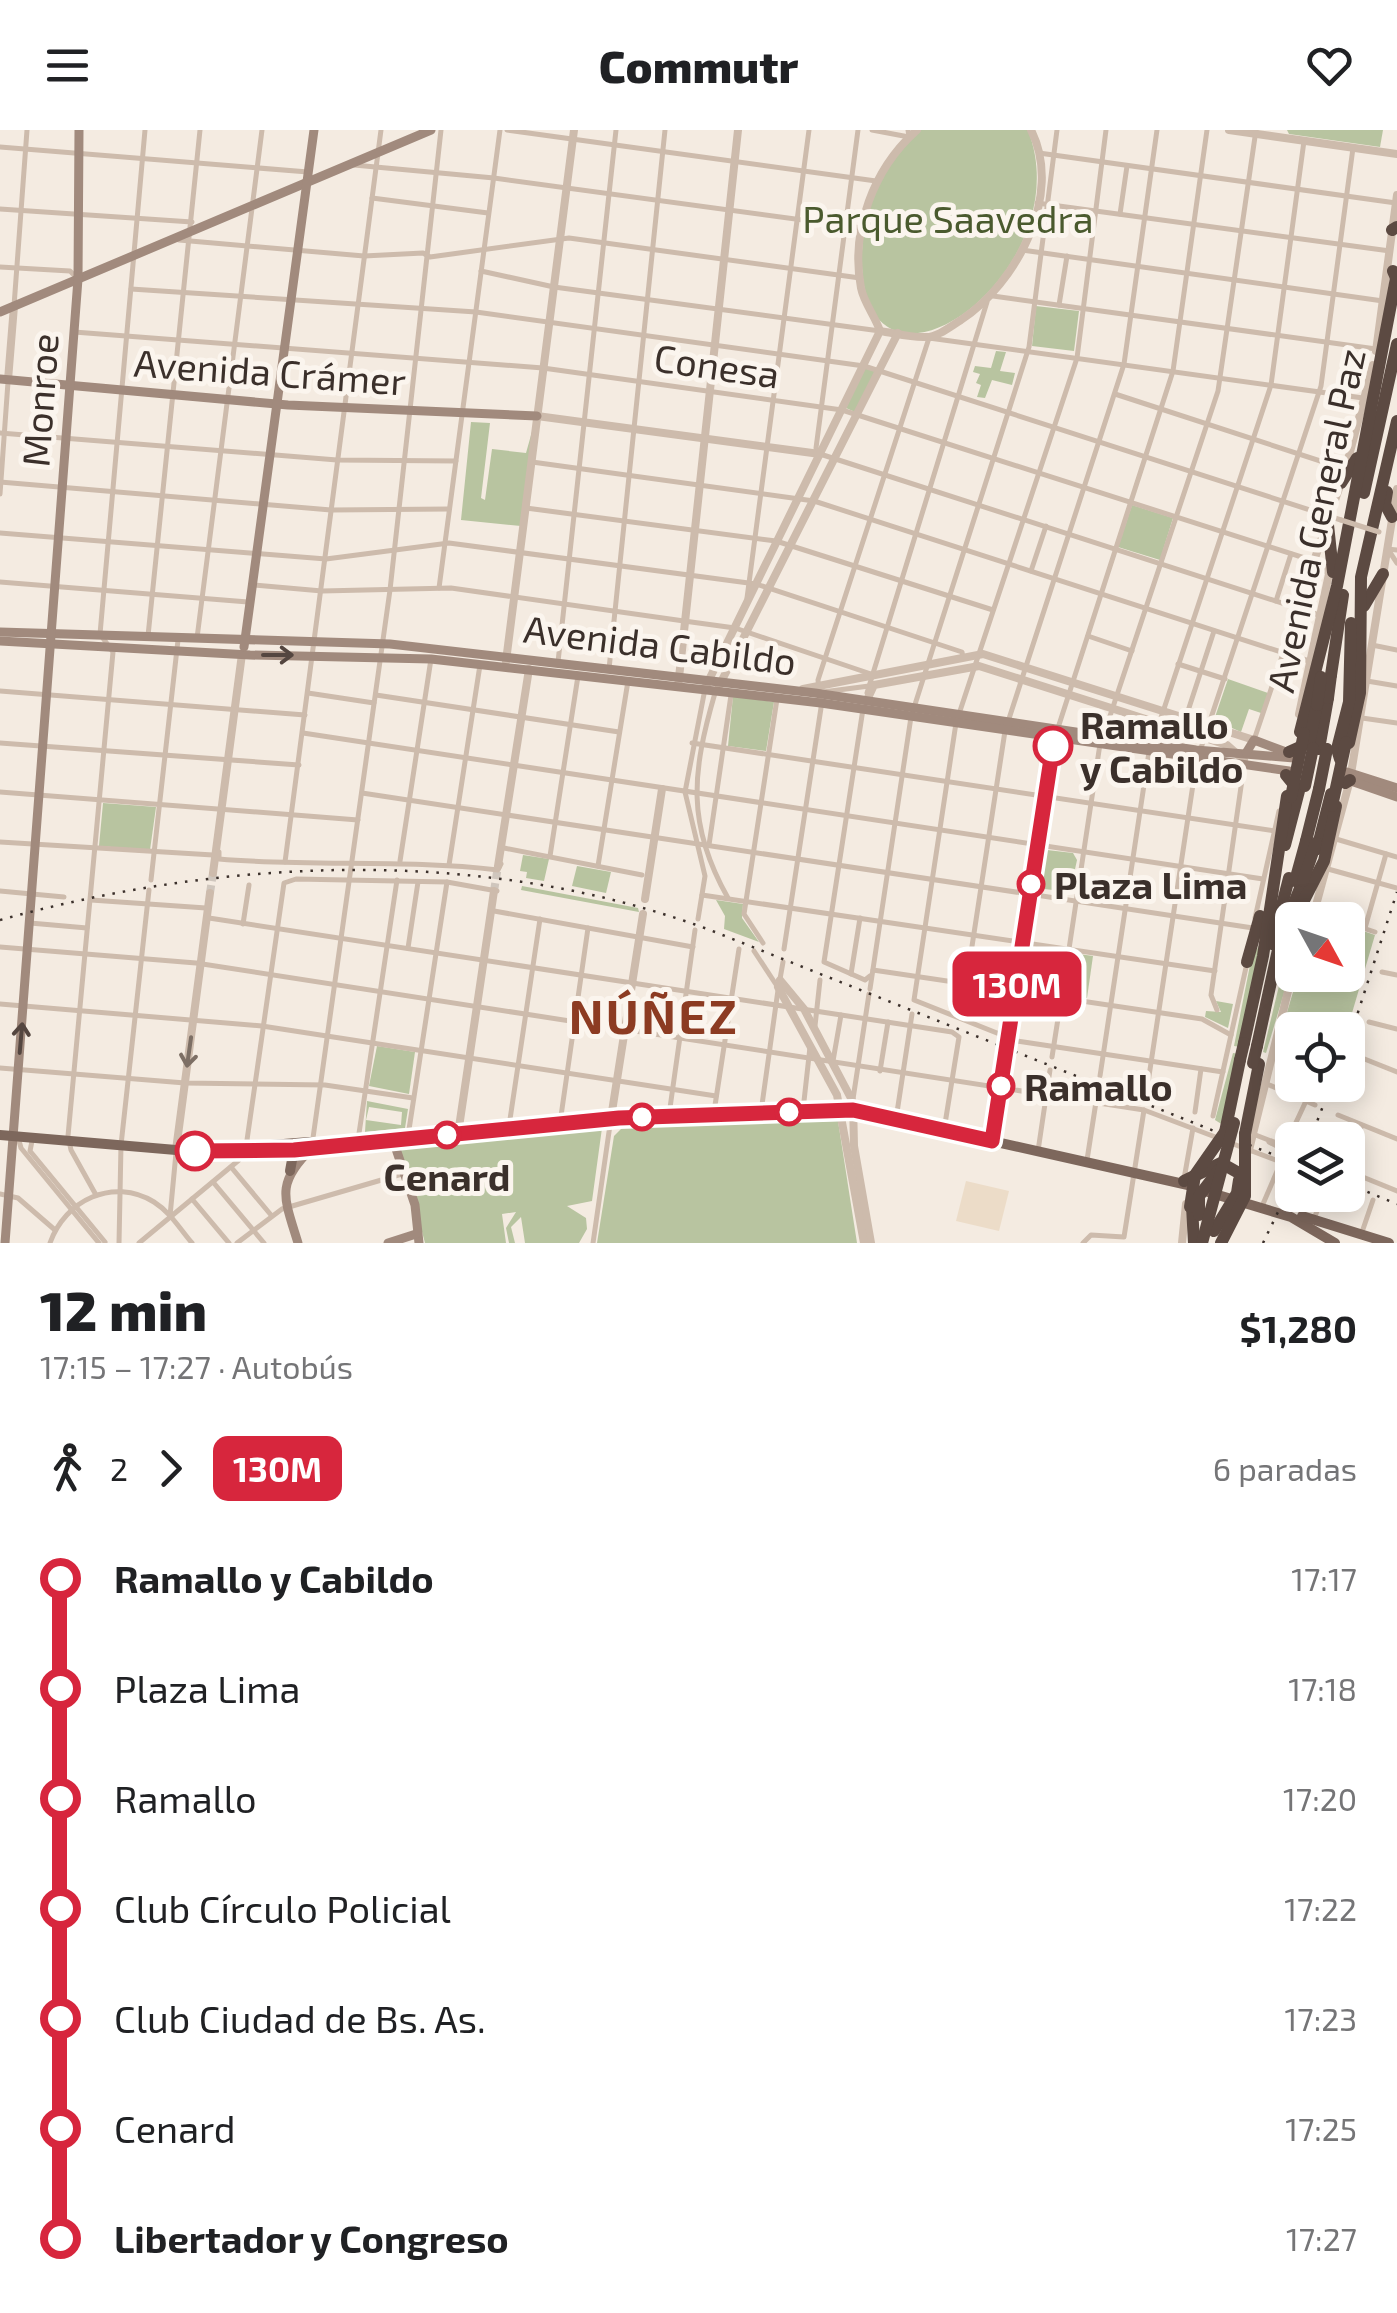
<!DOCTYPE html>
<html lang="es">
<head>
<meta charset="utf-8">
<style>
  body { margin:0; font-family:"Exo 2",sans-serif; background:#f2f2f2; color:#202124; height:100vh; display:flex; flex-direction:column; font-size:38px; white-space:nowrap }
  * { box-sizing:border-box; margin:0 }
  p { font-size:32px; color:#757577 }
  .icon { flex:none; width:55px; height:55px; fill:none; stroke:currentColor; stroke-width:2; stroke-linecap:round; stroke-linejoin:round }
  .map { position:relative; height:1113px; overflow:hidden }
  .panel { display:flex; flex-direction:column; background:#fff; flex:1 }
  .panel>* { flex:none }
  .badge { padding:0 20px; border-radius:15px; font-size:35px; line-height:65px }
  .needle { width:65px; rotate:130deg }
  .buttons { position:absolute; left:1275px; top:772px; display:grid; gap:20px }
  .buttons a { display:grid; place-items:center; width:90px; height:90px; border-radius:15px; background:#fff; box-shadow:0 5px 25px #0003; font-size:50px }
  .map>.badge { position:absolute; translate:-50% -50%; box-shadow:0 0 0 5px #fff }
  .legs { display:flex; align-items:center; gap:15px; height:110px; padding:0 40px; font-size:32px }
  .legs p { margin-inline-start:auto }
  .overview { display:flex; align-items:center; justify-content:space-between; height:170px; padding:0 40px }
  h1 { font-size:55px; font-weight:800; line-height:75px }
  ul { padding:0 40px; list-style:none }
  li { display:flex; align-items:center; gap:35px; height:110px; font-size:38px }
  li i { display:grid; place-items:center; width:15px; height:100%; margin:0 12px; background:currentColor }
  li i::after { content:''; width:25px; height:25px; margin:-12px; border:8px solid; border-radius:50%; background:#fff }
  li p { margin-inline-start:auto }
  li:first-child i { background:linear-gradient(#0000 50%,currentColor 0) }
  li:last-child i { background:linear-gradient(currentColor 50%,#0000 0) }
  header { display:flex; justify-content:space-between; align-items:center; height:130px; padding:0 40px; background:#fff; font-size:45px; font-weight:800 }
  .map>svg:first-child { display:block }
  .green { fill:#b8c4a0; fill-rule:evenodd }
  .plaza { fill:#ecdcc8 }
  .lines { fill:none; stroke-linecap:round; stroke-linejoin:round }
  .tertiary-tunnel { stroke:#cfc6bd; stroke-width:8; stroke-dasharray:8 4; stroke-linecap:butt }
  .minor { stroke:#cdbbac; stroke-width:5 }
  .tertiary { stroke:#cdbbac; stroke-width:8 }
  .secondary { stroke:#a18a7d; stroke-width:9 }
  .primary { stroke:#7d675c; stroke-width:10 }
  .motorway { stroke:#5c4a42; stroke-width:12 }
  .rail { stroke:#3b302b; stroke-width:2.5; stroke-dasharray:2.5 8; stroke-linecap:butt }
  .minor-bridge { stroke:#cdbbac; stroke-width:5 }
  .motorway-bridge { stroke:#5c4a42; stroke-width:12 }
  .oneway { stroke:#544640 }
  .oneway2 { stroke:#7d6f65 }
  .line-1-casing { stroke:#fff; stroke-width:22 }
  .line-1 { stroke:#d7263d; stroke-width:15 }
  .stop-1-dot { fill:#fff; stroke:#d7263d; stroke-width:5 }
  .labels { text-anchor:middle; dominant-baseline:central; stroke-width:10; stroke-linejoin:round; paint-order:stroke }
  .park-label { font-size:38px; fill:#4a5a2e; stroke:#fbf5ee }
  .street-label { font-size:38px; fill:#3b302b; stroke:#fbf5ee }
  .stop-label { font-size:38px; font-weight:bold; fill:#3b302b; stroke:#fbf5ee; text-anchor:start }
  .district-label { font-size:48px; font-weight:bold; letter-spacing:2.5px; fill:#8c3b22; stroke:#fbf5ee }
</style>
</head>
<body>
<header><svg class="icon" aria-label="menu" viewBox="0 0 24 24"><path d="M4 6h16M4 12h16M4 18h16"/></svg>Commutr<svg class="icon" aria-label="heart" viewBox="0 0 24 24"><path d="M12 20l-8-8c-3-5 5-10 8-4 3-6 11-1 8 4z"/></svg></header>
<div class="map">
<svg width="1397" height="1113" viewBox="0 0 1397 1113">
  <rect width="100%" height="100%" fill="#f4ebe1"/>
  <g class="green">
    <path d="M921 0H1028C1084 146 855 304 862 121 864 74 886 31 921 0Z"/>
    <polygon points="1287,0 1383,0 1380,17 1289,4"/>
    <polygon points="1036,176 1079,181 1074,221 1032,216"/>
    <polygon points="996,221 1006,222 1000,241 1015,243 1012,255 992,250 985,268 977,267 981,255 976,253 980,244 973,242 975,236 991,238"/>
    <polygon points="865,238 877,241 855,282 846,278"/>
    <polygon points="471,292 490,293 481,368 485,370 492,319 526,323 533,298 521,396 461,390"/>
    <polygon points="1132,375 1173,388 1160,430 1118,417"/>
    <polygon points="1228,549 1268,563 1261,583 1249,579 1241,602 1214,590"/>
    <polygon points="733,566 774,572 766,621 728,616"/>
    <polygon points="103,673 156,677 150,720 99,716"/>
    <polygon points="1047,720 1073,723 1077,730 1070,762 1036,758 1041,728"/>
    <polygon points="523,725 549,729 544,751 526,748 527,742 520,741"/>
    <polygon points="577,736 611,742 606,763 572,756"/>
    <polygon points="522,756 638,778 639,782 521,760"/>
    <polygon points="716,770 743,774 742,788 759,812 724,799 725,786"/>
    <polygon points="1348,796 1375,805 1347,900 1292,900 1292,938 1273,930 1298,845 1348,845"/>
    <polygon points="1292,802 1290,843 1266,923 1263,922"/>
    <polygon points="1263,808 1240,917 1234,916 1251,830"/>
    <polygon points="1030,817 1093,826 1087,868 1023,859 1026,820"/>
    <polygon points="1216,871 1233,874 1228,898 1205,887 1206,881 1221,882"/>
    <polygon points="377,916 415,922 409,964 369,956"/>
    <polygon points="1233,923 1239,924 1223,995 1215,990"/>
    <path d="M367 971 408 979 405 998 365 1002ZM369 977 402 982 401 995 366 990Z"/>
    <polygon points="838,991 857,1113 597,1113 614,1006 624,996"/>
    <polygon points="602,998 592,1071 567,1076 586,1088 587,1099 579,1113 525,1113 521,1087 511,1097 515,1113 509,1113 506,1098 516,1082 502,1084 506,1113 425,1113 400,1018"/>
  </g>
  <polygon class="plaza" points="966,1051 1009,1061 999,1101 956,1091"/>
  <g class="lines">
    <g class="tertiary-tunnel">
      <polyline points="494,761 498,736"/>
      <polyline points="210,763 213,743"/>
    </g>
    <g class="minor">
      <polyline points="507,0 876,51"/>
      <polyline points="858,0 816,318 820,324 1319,485"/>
      <polyline points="872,0 909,7 908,0"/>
      <polyline points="1106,0 1077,228 956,593 914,870 1017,911 1223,942"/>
      <polyline points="0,17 308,42"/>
      <polyline points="1039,23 1396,73"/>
      <polyline points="354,35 494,48 862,98"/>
      <polyline points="372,68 488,83"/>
      <polyline points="1037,73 1390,121"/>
      <polyline points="0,79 192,92"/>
      <polyline points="1120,84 1127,36"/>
      <polyline points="179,110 364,126 423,123 430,127 569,108 860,148"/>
      <polyline points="1022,120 1383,171"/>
      <polyline points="0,137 70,141 76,147"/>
      <polyline points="481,141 554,157 880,201"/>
      <polyline points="131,159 476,182 864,236 1341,390"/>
      <polyline points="993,166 1376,219"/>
      <polyline points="1059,175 1067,126"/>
      <polyline points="14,176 27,0"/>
      <polyline points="74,202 543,238 842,280 1314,431 1254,610"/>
      <polyline points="1115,264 1345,339"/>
      <polyline points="0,303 337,330 456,331"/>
      <polyline points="532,332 814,371 1309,531"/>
      <polyline points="0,352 331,380 449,379"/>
      <polyline points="0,364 8,252"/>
      <polyline points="526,378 776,411 993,480"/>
      <polyline points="0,403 326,429 449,413 756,454 962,522 963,528"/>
      <polyline points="1387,419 1397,420"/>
      <polyline points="1389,421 1397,433"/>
      <polyline points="1031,441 1046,396"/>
      <polyline points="0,452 248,472"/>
      <polyline points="254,455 322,461 451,458 684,491 735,498 871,544"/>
      <polyline points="439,458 500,0"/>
      <polyline points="747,468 809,0"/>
      <polyline points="1276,471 1291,424"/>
      <polyline points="148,506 200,0"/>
      <polyline points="1088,506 1132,521"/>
      <polyline points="197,508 262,0"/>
      <polyline points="1372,515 1397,520"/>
      <polyline points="558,532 616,0"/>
      <polyline points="1178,534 1225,549"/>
      <polyline points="609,539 665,0"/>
      <polyline points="1367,551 1397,556"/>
      <polyline points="0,561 305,585"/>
      <polyline points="823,562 869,556"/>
      <polyline points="308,563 374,573"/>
      <path d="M715 563C692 642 686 694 728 768"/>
      <polyline points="867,563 987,172"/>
      <polyline points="376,565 619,602"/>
      <polyline points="863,579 824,832 865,850 870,846"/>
      <polyline points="1186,587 1214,501"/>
      <polyline points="1362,588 1397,593"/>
      <polyline points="1057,601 1173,241 1207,0"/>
      <polyline points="303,603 1263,749"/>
      <polyline points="1104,604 1218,261 1256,0"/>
      <polyline points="1153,612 1271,255 1304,11"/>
      <polyline points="0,613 299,635"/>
      <polyline points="692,613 1275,701"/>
      <polyline points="1201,618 1321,256 1353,18"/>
      <polyline points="0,662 358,690"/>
      <polyline points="362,663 1253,798"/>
      <polyline points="1336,709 1397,727"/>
      <polyline points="0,712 213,725"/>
      <polyline points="709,715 731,565"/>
      <polyline points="504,718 642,745"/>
      <path d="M219 722V729C312 737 405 729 498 740L501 734"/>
      <polyline points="550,726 578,546"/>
      <polyline points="400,731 431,529"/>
      <polyline points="285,732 381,0"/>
      <polyline points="449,735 480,535"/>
      <polyline points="598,736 628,551"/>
      <polyline points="1328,739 1397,758"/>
      <polyline points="151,750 178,510"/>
      <polyline points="0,761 64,767"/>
      <polyline points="702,765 1215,841"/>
      <polyline points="91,770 206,778"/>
      <polyline points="494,781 693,817"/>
      <polyline points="1315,782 1339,790"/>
      <polyline points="209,788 952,902 959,907 944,1000"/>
      <polyline points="1255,788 1279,681"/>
      <polyline points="698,789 705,746 685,662 705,559"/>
      <polyline points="30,793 87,798"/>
      <polyline points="1348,793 1375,802"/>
      <polyline points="243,794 249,755"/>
      <polyline points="1365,798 1386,724"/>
      <polyline points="763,813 744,784 777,569"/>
      <polyline points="0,817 196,833 1144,980 1218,1008"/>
      <polyline points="408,818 418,752"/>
      <polyline points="784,819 821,578 818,550 929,208 1363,268"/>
      <polyline points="1069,819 1100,614"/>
      <polyline points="754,821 777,856"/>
      <polyline points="873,840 1202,889 1231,905"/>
      <polyline points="1382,842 1397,845"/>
      <polyline points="851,844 860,788"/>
      <polyline points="780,849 783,832"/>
      <polyline points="870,859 911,587 1029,217 1057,0"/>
      <polyline points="0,874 262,896 716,966"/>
      <polyline points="1217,880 1211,865 1244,636"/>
      <polyline points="961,888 1005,601 1124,234 1157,0"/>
      <polyline points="1369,892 1397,899"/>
      <polyline points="815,896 820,850"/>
      <polyline points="1052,927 1065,844"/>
      <polyline points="1362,928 1397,942"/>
      <polyline points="833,931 841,885"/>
      <polyline points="0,938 185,953 325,955 413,968"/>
      <polyline points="880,941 888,892"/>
      <polyline points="1100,946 1149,622"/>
      <polyline points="1267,954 1315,975"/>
      <polyline points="1146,966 1197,628"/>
      <polyline points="853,969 869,864"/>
      <polyline points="803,980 810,917"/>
      <polyline points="714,982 739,819"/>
      <polyline points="761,982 778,860"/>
      <polyline points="1195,982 1201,939"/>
      <polyline points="669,985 695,800"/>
      <polyline points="1338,985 1397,1009"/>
      <polyline points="1213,986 1247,833"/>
      <polyline points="896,989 912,884"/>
      <polyline points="560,993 588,798"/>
      <polyline points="509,996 540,789"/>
      <polyline points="1253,1004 1292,1019"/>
      <polyline points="408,1006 447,752"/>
      <polyline points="18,1007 21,1018 99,1113"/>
      <polyline points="358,1010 397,750"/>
      <polyline points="32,1011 30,1021 105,1112"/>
      <polyline points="1228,1012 1281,1032 1263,1074"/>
      <polyline points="1269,1012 1292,1024"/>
      <polyline points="1348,1014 1361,998"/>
      <polyline points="312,1015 390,460 441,0"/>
      <polyline points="252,1016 247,1010 284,753 296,749 447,752 497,761"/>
      <polyline points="1285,1016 1306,971"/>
      <polyline points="1038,1021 1050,940"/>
      <polyline points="1087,1030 1098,959"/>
      <polyline points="231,1037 271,1085"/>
      <polyline points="1348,1041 1397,1061"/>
      <polyline points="1184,1049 1193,998"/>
      <polyline points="213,1052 264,1113"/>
      <polyline points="0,1064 18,1068 55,1100"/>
      <polyline points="96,1065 71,1020 68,1006 113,522 100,504 145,0"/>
      <polyline points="192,1069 229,1113"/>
      <polyline points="170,1086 176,1023"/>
      <polyline points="1314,1089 1323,1065"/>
      <polyline points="1361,1105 1373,1070"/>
      <path d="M50 1113C65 1070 113 1047 154 1072 170 1082 180 1099 192 1113"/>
      <polyline points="119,1113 121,1015 149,760"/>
      <polyline points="139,1113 239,1030 240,1023"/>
      <polyline points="237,1113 282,1079 402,1044"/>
      <polyline points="593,1113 611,988"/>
      <polyline points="1083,1113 1091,1105 1124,1107 1144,980"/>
    </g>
    <g class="tertiary">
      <polyline points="1229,0 1397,24"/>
      <path d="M880 201C894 203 912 208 926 207 938 207 951 196 961 190 1016 154 1064 65 1031 0"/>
      <path d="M880 201C875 186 864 173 861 158 850 100 874 38 917 0"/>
      <polyline points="1376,221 1397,65"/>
      <polyline points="8,250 14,176"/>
      <polyline points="537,286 820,324"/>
      <polyline points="1346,337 1373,235"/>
      <polyline points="506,531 574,0"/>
      <polyline points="706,556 880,201"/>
      <polyline points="719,556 898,203"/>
      <polyline points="678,557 738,0"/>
      <polyline points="803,559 983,524 1254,610"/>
      <polyline points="867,570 874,555 979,536 1227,615 1244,630"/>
      <polyline points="1299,584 1329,444 1325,436 1314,431 1342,350"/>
      <polyline points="498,736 529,539"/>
      <polyline points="213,743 242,524"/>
      <polyline points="645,769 662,659"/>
      <polyline points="1312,790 1350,650 1397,359"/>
      <polyline points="780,850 804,879 853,972 854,1016 871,1113"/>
      <polyline points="778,857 837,965 864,1113"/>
      <polyline points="611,988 643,784"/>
      <polyline points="458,1004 494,761"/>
      <polyline points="993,1011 1054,608"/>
      <polyline points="176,1020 210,763"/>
      <polyline points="1249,1020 1291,849"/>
      <polyline points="1182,1113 1186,1074"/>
    </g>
    <g class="secondary">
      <polyline points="0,182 431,0"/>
      <polyline points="0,249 288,275 537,286"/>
      <polyline points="0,502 390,514 815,563 1196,620 1294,628"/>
      <polyline points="0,511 250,525 431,529 821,573 1289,641"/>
      <polyline points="244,517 314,0"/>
      <polyline points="1246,623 1254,610 1286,622"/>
      <polyline points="1347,642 1397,658"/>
      <polyline points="1348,650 1397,667"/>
      <polyline points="393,1010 415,1075 419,1113"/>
      <polyline points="5,1113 78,149 79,0"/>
      <path d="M298 1113C284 1067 275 1054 312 1018"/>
      <polyline points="388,1113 416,1104"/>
    </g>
    <g class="primary">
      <polyline points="0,1005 223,1024 611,988 853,980 1188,1055"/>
      <polyline points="271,1015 309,1012"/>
      <polyline points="290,1041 294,1019"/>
      <polyline points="1208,1062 1291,1087 1335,1113"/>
      <polyline points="1302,1086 1389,1113"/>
    </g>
    <g class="motorway">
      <polyline points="1392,100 1397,97"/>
      <polyline points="1341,353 1357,328"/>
      <polyline points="1387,362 1385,374 1392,387"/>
      <polyline points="1364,363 1397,214"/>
      <polyline points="1328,395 1333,442"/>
      <polyline points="1364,476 1383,444"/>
      <polyline points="1331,545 1343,465"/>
      <polyline points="1300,602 1337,456 1397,143"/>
      <polyline points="1349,613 1360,563 1361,447 1397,291"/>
      <polyline points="1319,619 1328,568"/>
      <polyline points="1289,622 1309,613 1317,575"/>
      <polyline points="1340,629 1337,619 1349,572 1351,493"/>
      <polyline points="1345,653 1350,650"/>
      <polyline points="1306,711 1319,659"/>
      <polyline points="1285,715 1299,661 1286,645"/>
      <polyline points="1317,719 1331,664"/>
      <polyline points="1287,790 1303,751"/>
      <polyline points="1294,790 1324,731 1336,676"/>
      <polyline points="1272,814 1289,748"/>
      <polyline points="1285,817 1292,793"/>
      <polyline points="1247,832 1260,786"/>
      <polyline points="1291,851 1292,841"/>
      <polyline points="1244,913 1263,826 1287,666"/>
      <polyline points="1257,916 1281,806"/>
      <polyline points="1225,1002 1240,930"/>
      <polyline points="1245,1004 1259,934"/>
      <polyline points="1184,1051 1221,1033 1237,1042"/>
      <polyline points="1192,1076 1194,1113"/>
    </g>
    <g class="rail">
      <path d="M0 790C228 727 486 716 710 800L1292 1032"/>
      <polyline points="1348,913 1397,762"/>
      <polyline points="1310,1010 1331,955"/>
      <polyline points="1348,1054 1397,1074"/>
      <polyline points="1263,1113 1292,1053"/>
    </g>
    <polyline class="minor-bridge" points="1341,390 1379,402"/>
    <g class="motorway-bridge">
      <polyline points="1393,141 1397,150"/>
      <polyline points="1328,568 1331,545"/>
      <polyline points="1317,575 1321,547"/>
      <polyline points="1305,656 1313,618"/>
      <polyline points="1319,659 1327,619"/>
      <polyline points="1291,667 1304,603"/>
      <polyline points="1332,676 1346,612"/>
      <polyline points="1295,751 1306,711"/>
      <polyline points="1303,751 1316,713"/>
      <polyline points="1240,930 1244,913"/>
      <polyline points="1253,933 1257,916"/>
      <polyline points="1190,1077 1195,1045 1225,1002"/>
      <polyline points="1199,1085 1199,1066 1219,1040"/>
      <polyline points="1214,1101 1237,1063 1239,1050"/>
      <polyline points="1202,1113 1234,993"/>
      <polyline points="1221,1113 1245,1066 1245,1004"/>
    </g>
  </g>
  <defs><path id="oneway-shaft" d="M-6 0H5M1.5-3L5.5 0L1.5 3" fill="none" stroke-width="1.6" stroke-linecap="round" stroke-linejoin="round" transform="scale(2.5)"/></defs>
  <g class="oneway">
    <use href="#oneway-shaft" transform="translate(278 525)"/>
    <use href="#oneway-shaft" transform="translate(21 908) rotate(-85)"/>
  </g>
  <use class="oneway2" href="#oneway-shaft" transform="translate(189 922) rotate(98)"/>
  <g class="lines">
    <g class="line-1-casing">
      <polyline id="line-1" points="195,1021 294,1020 619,988 853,980 992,1011 1053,616"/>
    </g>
    <use href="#line-1" class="line-1"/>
  </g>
  <g class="stop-1-dot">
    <circle cx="1053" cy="616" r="18"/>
    <circle cx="1031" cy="754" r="12"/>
    <circle cx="1001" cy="956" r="12"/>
    <circle cx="789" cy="982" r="12"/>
    <circle cx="642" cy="987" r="12"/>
    <circle cx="447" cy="1005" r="12"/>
    <circle cx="195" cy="1021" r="18"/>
  </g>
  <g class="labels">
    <g class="park-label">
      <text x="948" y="88">Parque Saavedra</text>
    </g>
    <g class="street-label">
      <text transform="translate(717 235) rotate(8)">Conesa</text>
      <text transform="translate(270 241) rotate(4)">Avenida Crámer</text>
      <text transform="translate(39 270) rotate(-86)">Monroe</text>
      <text transform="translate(1315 390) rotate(-78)">Avenida General Paz</text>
      <text transform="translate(660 514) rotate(7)">Avenida Cabildo</text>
    </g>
    <g class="stop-label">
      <text x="1080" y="594">Ramallo<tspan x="1080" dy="44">y Cabildo</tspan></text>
      <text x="1054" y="754">Plaza Lima</text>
      <text x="1024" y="956">Ramallo</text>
      <text x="447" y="1046" text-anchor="middle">Cenard</text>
    </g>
    <g class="district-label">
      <text x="654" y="885">NÚÑEZ</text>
    </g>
  </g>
</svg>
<div class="buttons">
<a><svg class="needle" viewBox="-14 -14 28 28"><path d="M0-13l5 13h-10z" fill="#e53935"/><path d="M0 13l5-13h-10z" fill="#757577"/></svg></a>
<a><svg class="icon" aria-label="locate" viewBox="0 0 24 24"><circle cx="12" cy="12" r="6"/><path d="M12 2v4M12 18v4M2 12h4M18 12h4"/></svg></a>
<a><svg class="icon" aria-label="layers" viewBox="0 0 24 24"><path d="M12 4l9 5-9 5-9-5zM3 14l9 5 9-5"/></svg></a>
</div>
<b class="badge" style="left:1017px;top:854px;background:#d7263d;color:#fff">130M</b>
</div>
<section class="panel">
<div class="overview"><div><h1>12 min</h1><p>17:15 – 17:27 · Autobús</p></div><b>$1,280</b></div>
<div class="legs"><svg class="icon" aria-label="walk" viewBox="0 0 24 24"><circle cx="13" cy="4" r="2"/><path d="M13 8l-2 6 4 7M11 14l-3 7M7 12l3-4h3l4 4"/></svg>2<svg class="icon" aria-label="forward" viewBox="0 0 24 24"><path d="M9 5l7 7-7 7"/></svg><b class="badge" style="background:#d7263d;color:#fff">130M</b><p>6 paradas</p></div>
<ul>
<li><i style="color:#d7263d"></i><b>Ramallo y Cabildo</b><p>17:17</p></li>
<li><i style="color:#d7263d"></i><span>Plaza Lima</span><p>17:18</p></li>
<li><i style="color:#d7263d"></i><span>Ramallo</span><p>17:20</p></li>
<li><i style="color:#d7263d"></i><span>Club Círculo Policial</span><p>17:22</p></li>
<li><i style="color:#d7263d"></i><span>Club Ciudad de Bs. As.</span><p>17:23</p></li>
<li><i style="color:#d7263d"></i><span>Cenard</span><p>17:25</p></li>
<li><i style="color:#d7263d"></i><b>Libertador y Congreso</b><p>17:27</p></li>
</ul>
</section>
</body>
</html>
